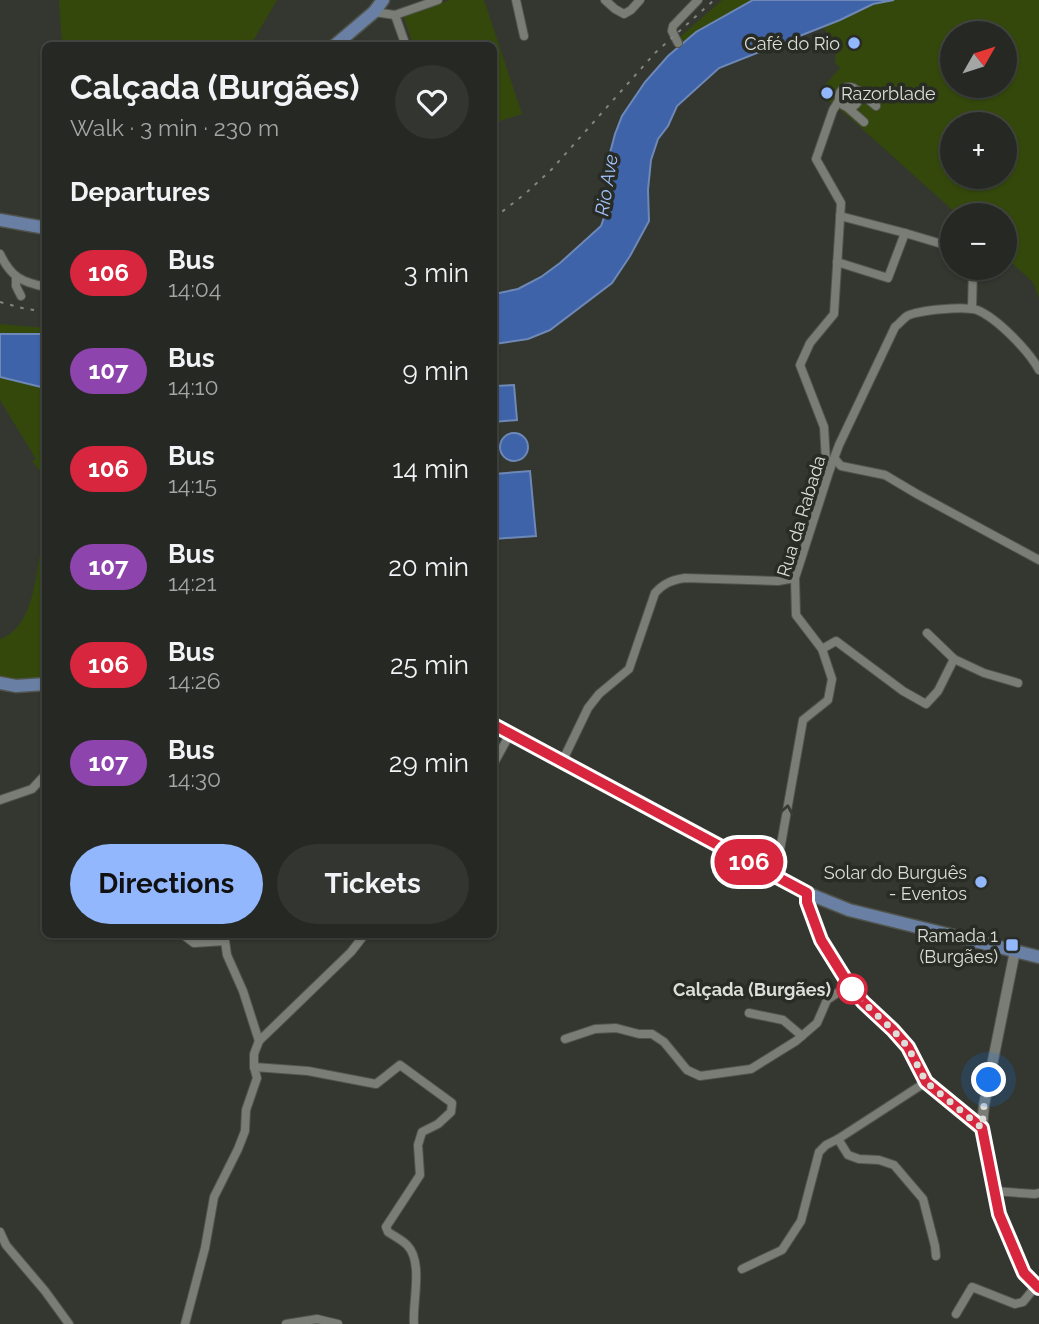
<!DOCTYPE html>
<html lang="en">
<head>
<meta charset="utf-8">
<style>
  body { margin:0; font-family:Raleway,sans-serif; background:#323530; color:#f1f3f6; height:100vh; display:flex; flex-direction:column; font-size:26px; white-space:nowrap }
  * { box-sizing:border-box; margin:0 }
  p { font-size:23px; color:#a4a6a6 }
  .icon { flex:none; width:38px; height:38px; fill:none; stroke:currentColor; stroke-width:2; stroke-linecap:round; stroke-linejoin:round }
  .map { position:relative; flex:1; overflow:hidden }
  .details { position:absolute; left:42px; top:42px; width:455px; height:896px; display:flex; flex-direction:column; background:#262923; border-radius:10px; box-shadow:0 2px 5px #0004,0 0 0 2px #424541 }
  .details>* { flex:none }
  .badge { padding:0 14px; border-radius:23px; font-size:24px; line-height:46px }
  .needle { width:46px; rotate:51deg }
  .buttons { position:absolute; left:940px; top:21px; display:grid; gap:14px }
  .buttons a { display:grid; place-items:center; width:77px; height:77px; border-radius:50%; background:#262923; box-shadow:0 2px 5px #0004,0 0 0 2px #424541; font-size:35px }
  .you { position:absolute; width:35px; height:35px; margin:-18px; border:5px solid #fff; border-radius:50%; background:#1a73e8; box-shadow:0 0 0 10px #1a73e833 }
  .map>.badge { position:absolute; translate:-50% -50%; box-shadow:0 0 0 4px #fff }
  h2 { padding:0 28px; font-size:26px; line-height:63px }
  .round { display:grid; place-items:center; flex:none; width:74px; height:74px; border-radius:37px; background:#323530 }
  .head { display:flex; align-items:center; justify-content:space-between; height:119px; padding:0 28px }
  h1 { font-size:33px; font-weight:700; line-height:52px }
  .button { display:flex; gap:14px; margin-top:auto; padding:14px 28px }
  .button a { flex:1; height:80px; border-radius:42px; background:#92b7fd; color:#111; font-size:28px; font-weight:700; line-height:80px; text-align:center }
  .button a+a { background:#323530; color:#f1f3f6 }
  ul { padding:0; list-style:none }
  li { display:flex; align-items:center; gap:21px; height:98px; padding:0 28px }
  li div { flex:1 }
  li b { display:block; font-size:26px }
  li em { font-style:normal }
  li .badge { min-width:77px; font-weight:700; text-align:center }
  .map>svg:first-child { display:block }
  .green { fill:#34480c; fill-rule:evenodd }
  .water { fill:#3f63a8; stroke:#6e88b7; stroke-width:2 }
  .lines { fill:none; stroke-linecap:round; stroke-linejoin:round }
  .minor-casing { stroke:#51544d; stroke-width:10 }
  .tertiary-casing { stroke:#51544d; stroke-width:12 }
  .primary-casing { stroke:#51544d; stroke-width:15 }
  .minor { stroke:#797d75; stroke-width:8 }
  .tertiary { stroke:#797d75; stroke-width:10 }
  .primary { stroke:#6980a4; stroke-width:12 }
  .rail { stroke:#83867f; stroke-width:2; stroke-dasharray:3.5 7; stroke-linecap:butt }
  .oneway { stroke:#393c35 }
  .line-casing { stroke:#fff; stroke-width:16 }
  .line { stroke:#d7263d; stroke-width:10 }
  .walk { stroke:#dcded9; stroke-width:7; stroke-dasharray:0 12.6 }
  .poi-dot { fill:#92b7fd; stroke:#292c25; stroke-width:2.5 }
  .stop-dot { fill:#fff; stroke:#d7263d; stroke-width:3.5 }
  .labels { text-anchor:middle; dominant-baseline:central; stroke-width:7; stroke-linejoin:round; paint-order:stroke }
  .poi-label { font-size:18px; fill:#dcded9; stroke:#292c25; text-anchor:end }
  .street-label { font-size:18px; fill:#dcded9; stroke:#292c25 }
  .stop-label { font-size:18px; font-weight:bold; fill:#dcded9; stroke:#292c25; text-anchor:end }
  .water-label { font-size:19px; font-style:italic; fill:#a3c3fc; stroke:#292c25 }
</style>
</head>
<body>
<div class="map">
<svg width="1039" height="1324" viewBox="0 0 1039 1324">
  <rect width="100%" height="100%" fill="#33372f"/>
  <g class="green">
    <polygon points="59,0 277,0 250,46 62,45"/>
    <polygon points="450,0 484,0 522,114 494,123 494,46 413,45 403,15"/>
    <polygon points="722,0 753,0 696,32 668,56 676,47 680,37"/>
    <path d="M894 0H1039V298L1033 282 1005 257 1004 215H958L850 118 818 93 840 68 835 63 836 51 823 26 873 4ZM952 33H1004V86H952ZM952 124H1004V177H952Z"/>
    <polygon points="0,324 45,328 45,334 0,334"/>
    <polygon points="0,377 45,388 45,477 32,461 36,459 0,400"/>
    <path d="M45 522V679L24 681 0 679V639C39 626 37 555 45 522Z"/>
  </g>
  <g class="water">
    <polygon points="753,0 894,0 873,4 840,20 719,68 677,106 668,126 658,139 651,160 648,190 649,221 630,256 612,283 550,330 528,339 494,344 494,294 518,289 541,277 560,263 601,226 608,206 610,153 615,134 622,116 645,82 668,56 696,32"/>
    <polygon points="0,334 45,334 45,388 0,377"/>
    <polygon points="494,375 495,386 514,385 517,420 494,422"/>
    <circle cx="514" cy="447" r="14"/>
    <polygon points="530,471 536,536 494,539 494,474"/>
  </g>
  <g class="lines">
    <g class="minor-casing">
      <g id="minor">
        <polyline points="516,0 524,36"/>
        <polyline points="605,0 615,9 624,14 631,10 640,0"/>
        <polyline points="374,12 395,15 438,0"/>
        <polyline points="395,15 406,46"/>
        <polyline points="678,43 672,31 673,26 698,0"/>
        <circle cx="849" cy="97" r="10"/>
        <polyline points="857,90 876,106"/>
        <polyline points="847,107 864,122"/>
        <polyline points="840,216 905,233 952,247"/>
        <path d="M0 254C11 277 21 282 46 287"/>
        <polyline points="837,262 888,278 905,233"/>
        <polyline points="16,278 16,286 21,296"/>
        <polyline points="972,309 973,268"/>
        <polyline points="835,459 841,466 885,475 917,494 1039,560"/>
        <polyline points="830,469 826,461 824,427 800,365 810,343 834,314 841,203 816,159 833,110 840,99"/>
        <polyline points="927,633 954,659 984,673 1018,683"/>
        <polyline points="822,649 836,641 903,691 926,704 938,691 954,659"/>
        <path d="M562 762 588 708 599 694 629 669 655 593C664 583 672 580 685 578L778 581 795 578"/>
        <polyline points="494,763 510,734"/>
        <polyline points="0,800 32,789 46,774"/>
        <path d="M777 878 780 850 803 720 828 700 832 679 822 649 796 615 795 578 830 469 839 445 895 327C899 324 903 319 907 316 919 310 964 306 977 310 997 318 1029 351 1039 370"/>
        <polyline points="182,934 194,943 225,941"/>
        <polyline points="224,934 227,955 243,991 259,1041"/>
        <polyline points="749,1013 783,1020 802,1036"/>
        <polyline points="565,1039 595,1029 616,1028 639,1034 652,1034 664,1042 687,1070 700,1076 751,1069 796,1041 817,1023 827,1000 849,985"/>
        <path d="M254 1067 308 1071 376 1084 400 1065 452 1103 451 1112 438 1124 422 1132 418 1145 420 1175 386 1227 388 1232C394 1236 402 1240 407 1245 424 1262 412 1303 414 1324"/>
        <polyline points="838,1139 848,1155 859,1159 879,1160 894,1165 923,1199 935,1246 936,1256"/>
        <polyline points="993,1191 1035,1194 1039,1193"/>
        <polyline points="0,1232 6,1245 45,1291 69,1324"/>
        <polyline points="742,1269 782,1250 801,1221 819,1152 826,1145 838,1139 926,1082"/>
        <polyline points="956,1314 972,1287 1015,1304 1023,1302 1036,1286"/>
        <polyline points="185,1324 205,1248 214,1197 238,1149 245,1131 246,1110 257,1078 254,1067 254,1054 259,1041 351,952 365,934"/>
        <polyline points="286,1324 317,1319 338,1324"/>
      </g>
    </g>
    <g class="tertiary-casing">
      <g id="tertiary">
        <path d="M807 893C806 923 843 979 862 1001 877 1017 895 1029 907 1047 915 1058 918 1074 928 1084 944 1100 964 1113 982 1128"/>
        <polyline points="1015,951 984,1105 982,1128 998,1214 1024,1274 1039,1288"/>
      </g>
    </g>
    <g class="primary-casing">
      <g id="primary">
        <polyline points="334,46 374,12 383,0"/>
        <polyline points="0,220 46,228"/>
        <polyline points="0,683 16,686 46,684"/>
        <polyline points="494,725 807,893 849,910 1039,957"/>
      </g>
    </g>
    <use href="#minor" class="minor"/>
    <use href="#tertiary" class="tertiary"/>
    <use href="#primary" class="primary"/>
    <g class="rail">
      <polyline points="494,218 526,193 552,169 655,53 714,0"/>
      <polyline points="0,302 22,308 46,312"/>
    </g>
  </g>
  <defs><path id="oneway-chevron" d="M-2-3.5L2.5 0L-2 3.5" fill="none" stroke-width="1.6" stroke-linecap="round" stroke-linejoin="round" transform="scale(1.75)"/></defs>
  <use class="oneway" href="#oneway-chevron" transform="translate(787 810) rotate(-80)"/>
  <g class="lines">
    <g class="line-casing">
      <polyline id="line" points="494,725 807,893 807,902 821,940 849,985 863,1002 893,1030 908,1047 926,1082 982,1128 999,1214 1024,1273 1039,1288"/>
    </g>
    <use href="#line" class="line"/>
    <polyline class="walk" points="852,989 863,1002 893,1030 908,1047 926,1082 982,1128 984,1105 989,1080"/>
  </g>
  <g class="poi-dot">
    <circle cx="854" cy="43" r="7"/>
    <circle cx="827" cy="93" r="7"/>
    <circle cx="981" cy="882" r="7"/>
    <rect x="1005" y="938" width="14" height="14" rx="3.5"/>
  </g>
  <circle class="stop-dot" cx="852" cy="989" r="14"/>
  <g class="labels">
    <g class="poi-label">
      <text x="840" y="43">Café do Rio</text>
      <text x="841" y="93" text-anchor="start">Razorblade</text>
      <text x="967" y="872">Solar do Burguês<tspan x="967" dy="21">- Eventos</tspan></text>
      <text x="998" y="935">Ramada 1<tspan x="998" dy="21">(Burgães)</tspan></text>
    </g>
    <g class="street-label">
      <text transform="translate(801 516) rotate(-73)">Rua da Rabada</text>
    </g>
    <g class="stop-label">
      <text x="831" y="989">Calçada (Burgães)</text>
    </g>
    <g class="water-label">
      <text transform="translate(606 185) rotate(-81)">Rio Ave</text>
    </g>
  </g>
</svg>
<div class="buttons">
<a><svg class="needle" viewBox="-14 -14 28 28"><path d="M0-13l5 13h-10z" fill="#e53935"/><path d="M0 13l5-13h-10z" fill="#a4a6a6"/></svg></a>
<a>+</a>
<a>−</a>
</div>
<div class="you" style="left:989px;top:1080px"></div>
<b class="badge" style="left:749px;top:862px;background:#d7263d;color:#fff">106</b>
<section class="details">
<div class="head"><div><h1>Calçada (Burgães)</h1><p>Walk · 3 min · 230 m</p></div><a class="round"><svg class="icon" aria-label="heart" viewBox="0 0 24 24"><path d="M12 20l-8-8c-3-5 5-10 8-4 3-6 11-1 8 4z"/></svg></a></div>
<h2>Departures</h2>
<ul>
<li><span class="badge" style="background:#d7263d;color:#fff">106</span><div><b>Bus</b><p>14:04</p></div><em>3 min</em></li>
<li><span class="badge" style="background:#8e44ad;color:#fff">107</span><div><b>Bus</b><p>14:10</p></div><em>9 min</em></li>
<li><span class="badge" style="background:#d7263d;color:#fff">106</span><div><b>Bus</b><p>14:15</p></div><em>14 min</em></li>
<li><span class="badge" style="background:#8e44ad;color:#fff">107</span><div><b>Bus</b><p>14:21</p></div><em>20 min</em></li>
<li><span class="badge" style="background:#d7263d;color:#fff">106</span><div><b>Bus</b><p>14:26</p></div><em>25 min</em></li>
<li><span class="badge" style="background:#8e44ad;color:#fff">107</span><div><b>Bus</b><p>14:30</p></div><em>29 min</em></li>
</ul>
<div class="button"><a>Directions</a><a>Tickets</a></div>
</section>
</div>
</body>
</html>
